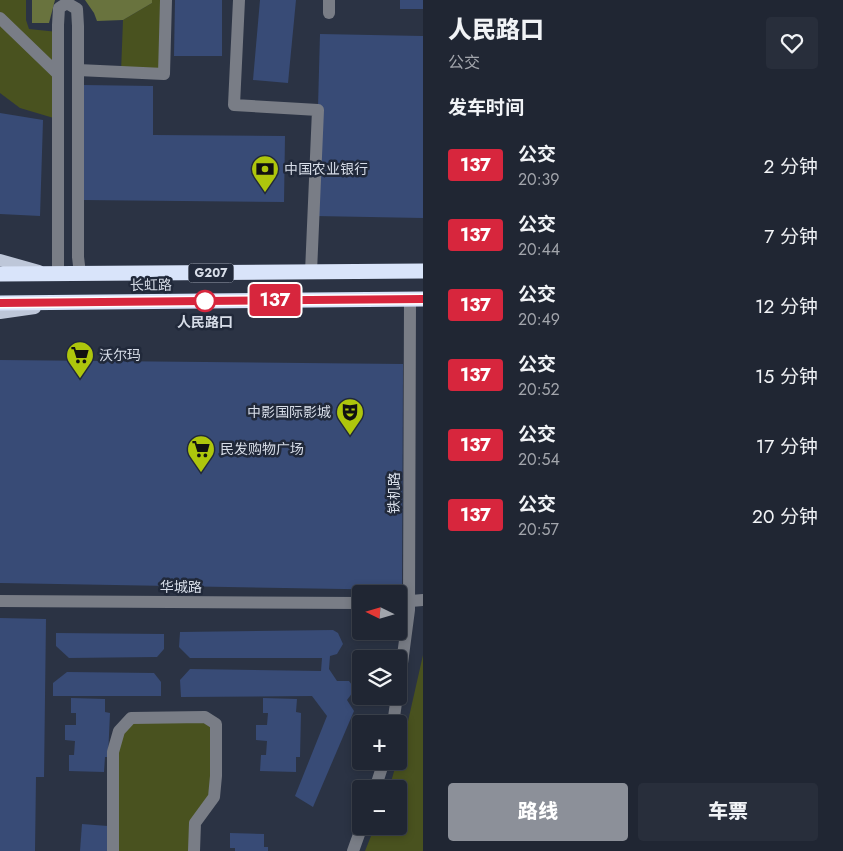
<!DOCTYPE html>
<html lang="zh">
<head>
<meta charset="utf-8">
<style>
  body { margin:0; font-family:Jost,"Noto Sans SC",sans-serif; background:#282e3b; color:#f1f3f6; height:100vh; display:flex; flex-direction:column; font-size:19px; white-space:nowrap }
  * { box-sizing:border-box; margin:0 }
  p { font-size:16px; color:#a2a5ac }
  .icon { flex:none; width:28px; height:28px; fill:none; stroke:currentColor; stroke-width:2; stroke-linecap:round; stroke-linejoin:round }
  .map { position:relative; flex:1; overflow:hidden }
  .details { display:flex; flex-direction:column; background:#202633; width:420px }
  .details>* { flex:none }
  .badge { padding:0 10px; border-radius:4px; font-size:18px; line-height:32px }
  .needle { width:32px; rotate:275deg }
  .buttons { position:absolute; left:352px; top:585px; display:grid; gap:10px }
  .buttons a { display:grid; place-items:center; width:55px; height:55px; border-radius:5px; background:#202633; box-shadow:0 2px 8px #0003,0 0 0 1px #3d434e; font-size:25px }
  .map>.badge { position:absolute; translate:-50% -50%; box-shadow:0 0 0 2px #fff }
  h2 { padding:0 25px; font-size:19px; line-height:45px }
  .round { display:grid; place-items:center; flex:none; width:52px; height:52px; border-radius:5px; background:#282e3b }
  .head { display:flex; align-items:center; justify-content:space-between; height:85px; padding:0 25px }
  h1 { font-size:24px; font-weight:800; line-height:38px }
  .button { display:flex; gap:10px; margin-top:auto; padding:10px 25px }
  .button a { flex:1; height:58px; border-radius:5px; background:#8c9099; color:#fff; font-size:20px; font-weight:800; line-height:58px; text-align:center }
  .button a+a { background:#282e3b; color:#f1f3f6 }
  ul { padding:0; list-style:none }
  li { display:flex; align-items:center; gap:15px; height:70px; padding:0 25px }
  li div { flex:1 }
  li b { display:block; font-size:19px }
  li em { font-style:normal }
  li .badge { min-width:55px; font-weight:700; text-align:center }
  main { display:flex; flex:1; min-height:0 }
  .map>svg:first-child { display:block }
  .green { fill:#49521f }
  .water { fill:#69733e }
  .building { fill:#384b76 }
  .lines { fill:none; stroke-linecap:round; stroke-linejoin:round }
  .minor { stroke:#797d86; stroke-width:12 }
  .major { stroke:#bec7d9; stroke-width:12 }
  .highway { stroke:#d9e4fa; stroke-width:15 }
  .line-casing { stroke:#fff; stroke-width:11 }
  .line { stroke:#d7263d; stroke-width:8 }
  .stop-dot { fill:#fff; stroke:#d7263d; stroke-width:2.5 }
  .labels { text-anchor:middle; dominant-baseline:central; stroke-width:5; stroke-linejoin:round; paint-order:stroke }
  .shield { fill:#21293a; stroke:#a0a7b4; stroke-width:1 }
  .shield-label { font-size:12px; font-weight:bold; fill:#d7dde8 }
  .poi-label { font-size:14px; fill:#d7dde8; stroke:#21293a; text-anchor:start }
  .street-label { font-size:14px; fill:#d7dde8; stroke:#21293a }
  .stop-label { font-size:14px; font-weight:bold; fill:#d7dde8; stroke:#21293a }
</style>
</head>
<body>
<main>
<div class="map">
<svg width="423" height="851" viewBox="0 0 423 851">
  <rect width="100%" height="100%" fill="#2b3344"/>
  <g class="green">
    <polygon points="0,0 26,0 26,20 29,29 58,32 57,119 20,108 0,93"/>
    <polygon points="152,0 166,0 164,74 121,72 123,20 152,3"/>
    <polygon points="423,655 423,851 365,851 375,826 399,826 399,789 389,789 397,761 399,761"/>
    <polygon points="131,718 216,724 214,797 195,823 194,851 113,851 113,752"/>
  </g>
  <g class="water">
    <polygon points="32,0 55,0 49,23 32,23"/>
    <polygon points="85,0 152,0 152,3 123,20 97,21 94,13"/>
  </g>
  <g class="building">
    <polygon points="175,0 222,0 222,56 174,56"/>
    <polygon points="260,0 296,0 288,83 253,80"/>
    <rect x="400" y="0" width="23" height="9"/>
    <polygon points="320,34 423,36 423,218 315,216"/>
    <polygon points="83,85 153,86 153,135 285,136 284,202 82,200"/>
    <polygon points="0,113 43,120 40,216 0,214"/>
    <polygon points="0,360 403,364 402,590 0,583"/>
    <polygon points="0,618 46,619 44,777 36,777 35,851 0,851"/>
    <polygon points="333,630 338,633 343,644 337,654 330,656 329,669 337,681 349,681 352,685 353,692 347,700 354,711 313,807 295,796 327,716 312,696 181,697 180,680 190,669 321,671 322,658 190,658 179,647 180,632"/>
    <polygon points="56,633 164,634 164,649 157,657 69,658 56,646"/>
    <polygon points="67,672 154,673 161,682 161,696 53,696 53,683"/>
    <polygon points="71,698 105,699 105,712 110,713 108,757 105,757 104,772 69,771 69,755 74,755 75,741 65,740 65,725 76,725 76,713 71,713"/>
    <polygon points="263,698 297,699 296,712 301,713 300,757 296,757 296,772 260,771 261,755 266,755 267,741 256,740 256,725 267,725 268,713 263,713"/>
    <polygon points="82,824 108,826 107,851 80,851"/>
    <polygon points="230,833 264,834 264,847 268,847 268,851 235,851 235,848 230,848"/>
  </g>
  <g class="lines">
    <g class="minor">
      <polyline points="239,0 234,105 318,110 311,272"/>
      <polyline points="329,0 329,13"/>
      <polyline points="0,18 58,74"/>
      <polyline points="78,70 164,74 166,0"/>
      <polyline points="58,274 58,25 59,8 67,3 77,9 78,26 78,257 80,274"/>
      <polyline points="0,601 361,603"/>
      <polyline points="399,602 423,600"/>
      <polyline points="399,686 409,610 410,299"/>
      <polyline points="393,724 397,696"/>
      <polyline points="375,789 384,761"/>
      <polyline points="113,851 113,752 119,731 131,718 205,717 216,724 216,776 214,797 195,823 194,851"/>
      <polyline points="353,851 362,826"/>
    </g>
    <g class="major">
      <polyline points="0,260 39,271"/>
      <polyline points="0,313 35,308"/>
    </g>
    <g class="highway">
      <polyline points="0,274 423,271"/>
      <polyline points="0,303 423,299"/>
    </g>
  </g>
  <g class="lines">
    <g class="line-casing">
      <polyline id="line" points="0,303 423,299"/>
    </g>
    <use href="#line" class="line"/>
  </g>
  <defs>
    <g id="bank-pin" transform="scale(1.4375)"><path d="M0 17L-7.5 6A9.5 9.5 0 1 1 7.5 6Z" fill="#aec60c" stroke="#21293a"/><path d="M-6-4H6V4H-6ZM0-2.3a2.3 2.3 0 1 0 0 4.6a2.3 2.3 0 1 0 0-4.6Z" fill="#111"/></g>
    <g id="supermarket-pin" transform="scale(1.4375)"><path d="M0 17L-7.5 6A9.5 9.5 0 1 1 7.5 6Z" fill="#aec60c" stroke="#21293a"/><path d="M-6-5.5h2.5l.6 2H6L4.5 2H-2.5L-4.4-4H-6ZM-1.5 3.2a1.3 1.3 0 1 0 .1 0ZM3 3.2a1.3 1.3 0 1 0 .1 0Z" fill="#111"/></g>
    <g id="theatre-pin" transform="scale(1.4375)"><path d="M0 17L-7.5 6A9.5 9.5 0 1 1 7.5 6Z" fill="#aec60c" stroke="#21293a"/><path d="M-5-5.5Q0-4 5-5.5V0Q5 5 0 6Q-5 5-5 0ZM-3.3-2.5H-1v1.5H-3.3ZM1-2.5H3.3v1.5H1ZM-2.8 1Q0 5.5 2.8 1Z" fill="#111"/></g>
  </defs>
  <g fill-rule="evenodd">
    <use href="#bank-pin" x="265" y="169"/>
    <use href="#supermarket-pin" x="80" y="355"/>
    <use href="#theatre-pin" x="350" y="412"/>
    <use href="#supermarket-pin" x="201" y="449"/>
  </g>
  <circle class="stop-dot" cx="205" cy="301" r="10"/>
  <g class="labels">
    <rect class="shield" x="188.5" y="263.5" width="45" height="19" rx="4"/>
    <g class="shield-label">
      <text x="211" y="273">G207</text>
    </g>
    <g class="poi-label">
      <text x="284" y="169">中国农业银行</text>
      <text x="99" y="355">沃尔玛</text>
      <text x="331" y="412" text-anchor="end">中影国际影城</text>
      <text x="220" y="449">民发购物广场</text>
    </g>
    <g class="street-label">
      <text transform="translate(151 285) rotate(-1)">长虹路</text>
      <text transform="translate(394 493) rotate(-90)">铁机路</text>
      <text x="181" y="587">华城路</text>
    </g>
    <g class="stop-label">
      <text x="205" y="322">人民路口</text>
    </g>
  </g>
</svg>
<div class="buttons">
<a><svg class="needle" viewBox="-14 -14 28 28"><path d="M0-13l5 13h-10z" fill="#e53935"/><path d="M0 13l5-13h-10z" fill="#a2a5ac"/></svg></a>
<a><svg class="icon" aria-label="layers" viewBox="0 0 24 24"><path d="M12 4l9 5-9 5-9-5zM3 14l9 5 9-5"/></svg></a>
<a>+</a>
<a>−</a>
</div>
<b class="badge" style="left:275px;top:300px;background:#d7263d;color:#fff">137</b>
</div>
<section class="details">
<div class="head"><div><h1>人民路口</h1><p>公交</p></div><a class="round"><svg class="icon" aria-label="heart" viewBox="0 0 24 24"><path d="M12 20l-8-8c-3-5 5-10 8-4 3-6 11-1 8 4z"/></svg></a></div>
<h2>发车时间</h2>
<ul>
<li><span class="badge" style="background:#d7263d;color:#fff">137</span><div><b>公交</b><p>20:39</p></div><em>2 分钟</em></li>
<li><span class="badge" style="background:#d7263d;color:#fff">137</span><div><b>公交</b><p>20:44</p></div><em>7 分钟</em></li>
<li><span class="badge" style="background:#d7263d;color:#fff">137</span><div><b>公交</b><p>20:49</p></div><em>12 分钟</em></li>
<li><span class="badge" style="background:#d7263d;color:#fff">137</span><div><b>公交</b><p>20:52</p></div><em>15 分钟</em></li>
<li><span class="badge" style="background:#d7263d;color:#fff">137</span><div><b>公交</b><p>20:54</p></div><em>17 分钟</em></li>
<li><span class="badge" style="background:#d7263d;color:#fff">137</span><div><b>公交</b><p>20:57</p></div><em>20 分钟</em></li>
</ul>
<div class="button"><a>路线</a><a>车票</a></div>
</section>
</main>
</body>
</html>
